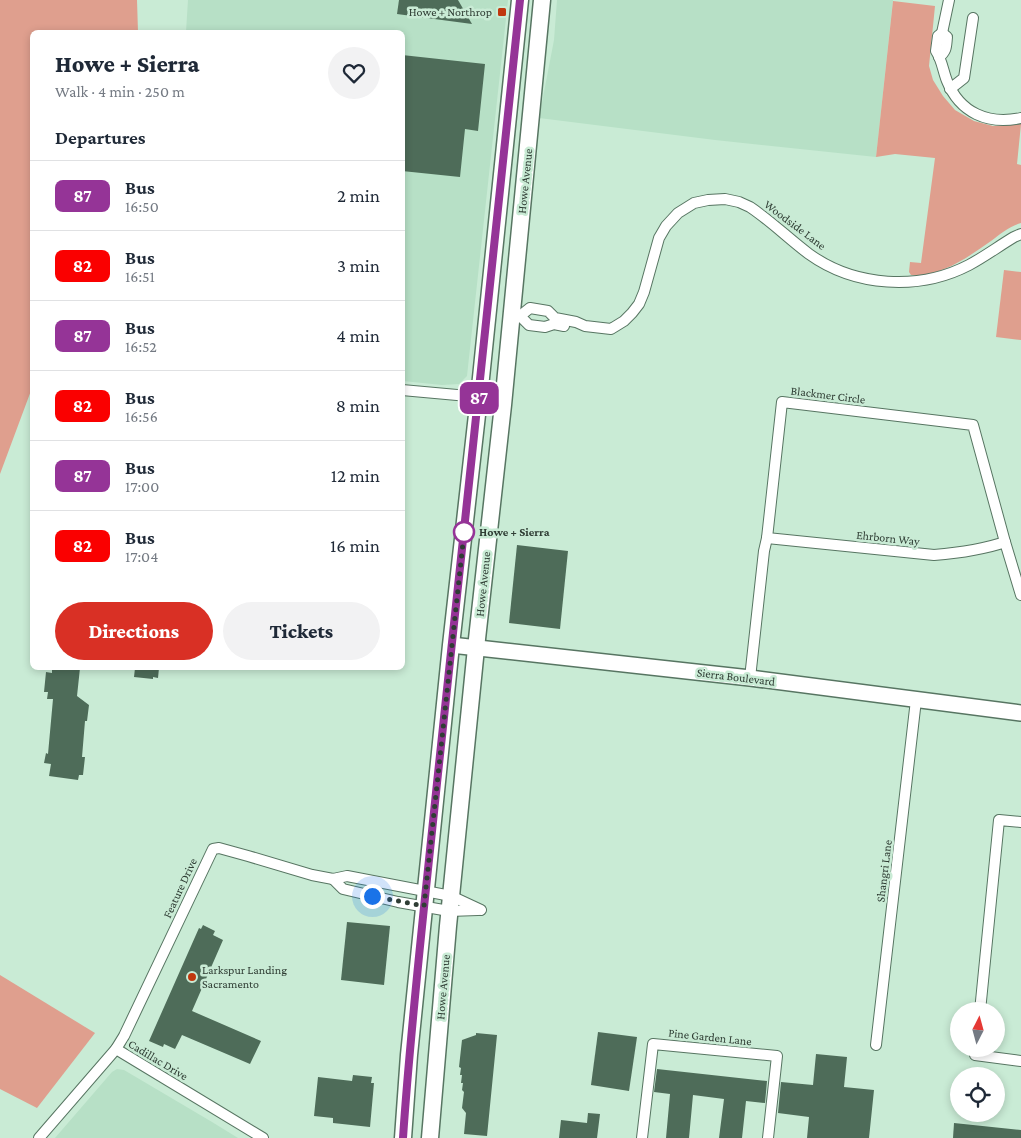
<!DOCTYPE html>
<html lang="en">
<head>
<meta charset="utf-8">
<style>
  body { margin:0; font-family:"Crimson Pro",serif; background:#f2f2f3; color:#1f2937; height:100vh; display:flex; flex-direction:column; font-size:19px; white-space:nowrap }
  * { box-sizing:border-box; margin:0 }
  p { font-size:16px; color:#747a83 }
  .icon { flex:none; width:28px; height:28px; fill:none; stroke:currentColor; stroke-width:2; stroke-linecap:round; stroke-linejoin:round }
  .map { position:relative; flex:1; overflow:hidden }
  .sheet { position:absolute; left:30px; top:30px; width:375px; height:640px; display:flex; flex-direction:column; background:#fff; border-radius:8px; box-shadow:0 2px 8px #0003 }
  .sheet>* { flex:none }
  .badge { padding:0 10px; border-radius:8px; font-size:18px; line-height:32px }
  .needle { width:32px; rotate:6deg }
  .buttons { position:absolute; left:950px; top:1002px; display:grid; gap:10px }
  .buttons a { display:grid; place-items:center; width:55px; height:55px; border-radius:50%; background:#fff; box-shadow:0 2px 8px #0003; font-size:25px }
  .you { position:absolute; width:25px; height:25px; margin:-12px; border:4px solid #fff; border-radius:50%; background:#1a73e8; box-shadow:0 0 0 8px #1a73e833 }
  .map>.badge { position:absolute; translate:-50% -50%; box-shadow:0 0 0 2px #fff }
  h2 { padding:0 25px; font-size:19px; line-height:45px }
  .round { display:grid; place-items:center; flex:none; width:52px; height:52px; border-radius:26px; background:#f2f2f3 }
  .summary { display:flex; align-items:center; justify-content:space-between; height:85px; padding:0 25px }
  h1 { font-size:24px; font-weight:800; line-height:38px }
  .primary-button { display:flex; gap:10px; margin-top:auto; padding:10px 25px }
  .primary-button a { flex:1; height:58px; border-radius:30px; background:#d93025; color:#fff; font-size:20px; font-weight:800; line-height:58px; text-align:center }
  .primary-button a+a { background:#f2f2f3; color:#1f2937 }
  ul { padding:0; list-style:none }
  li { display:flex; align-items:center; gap:15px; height:70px; padding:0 25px; border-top:1px solid #e0e1e3 }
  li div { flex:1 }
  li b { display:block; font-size:19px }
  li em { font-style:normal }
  li .badge { min-width:55px; font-weight:700; text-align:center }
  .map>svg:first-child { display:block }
  .built { fill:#b7e0c6 }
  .green { fill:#df9f8e }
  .building { fill:#4e6c59 }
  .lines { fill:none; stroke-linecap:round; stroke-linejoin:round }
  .street-casing { stroke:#577562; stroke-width:12 }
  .secondary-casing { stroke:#577562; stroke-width:18 }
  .primary-casing { stroke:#577562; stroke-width:19 }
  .street { stroke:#fff; stroke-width:10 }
  .secondary { stroke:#fff; stroke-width:15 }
  .primary { stroke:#fff; stroke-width:16 }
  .line-casing { stroke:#fff; stroke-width:11 }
  .line { stroke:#953497; stroke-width:8 }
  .walk { stroke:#2f3d34; stroke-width:5; stroke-dasharray:0 9 }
  .poi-dot { fill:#c0370e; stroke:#c9ebd5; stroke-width:2 }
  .stop-dot { fill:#fff; stroke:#953497; stroke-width:2.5 }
  .labels { text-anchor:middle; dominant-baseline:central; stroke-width:5; stroke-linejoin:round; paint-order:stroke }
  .poi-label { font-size:12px; fill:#2f3d34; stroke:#c9ebd5; text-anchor:end }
  .street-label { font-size:12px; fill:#2f3d34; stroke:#c9ebd5 }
  .stop-label { font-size:12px; font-weight:bold; fill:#2f3d34; stroke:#c9ebd5; text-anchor:start }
</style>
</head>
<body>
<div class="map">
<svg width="1021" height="1138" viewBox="0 0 1021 1138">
  <rect width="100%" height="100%" fill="#c9ebd5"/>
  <g class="built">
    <polygon points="188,0 508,0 467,376 459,384 442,385 403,381 402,32 186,32"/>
    <polygon points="557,0 893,0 876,157 715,140 539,118 554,40"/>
    <polygon points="117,1069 124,1070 212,1122 238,1138 55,1138 112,1072"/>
  </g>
  <g class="green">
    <polygon points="0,0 137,0 138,32 32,32 32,388 0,474"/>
    <path d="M893 1 935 6 929 66 933 80 943 96 955 110 974 121 993 126 1021 124 1017 164 1021 165V223C1010 226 1000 234 991 241 968 257 941 277 911 275L909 272 910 262 921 263 935 158 895 154 876 157Z"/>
    <polygon points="1004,270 1021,272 1021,340 996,337"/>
    <polygon points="0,975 95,1033 37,1108 0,1089"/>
  </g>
  <g class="building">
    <polygon points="399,0 458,0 472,24 397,14"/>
    <polygon points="402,55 485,64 478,131 465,129 460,177 402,171"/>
    <polygon points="517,545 568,551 560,629 509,623"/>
    <polygon points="52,668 80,668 77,696 89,705 87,721 85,721 82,757 85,757 83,775 79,775 78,780 49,776 51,764 44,763 46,753 48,754 53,699 47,699 48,692 44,692 46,672 52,673"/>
    <polygon points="135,668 159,668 158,678 153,677 153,679 134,677"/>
    <polygon points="347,922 390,926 384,985 341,980"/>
    <polygon points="203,925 215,931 213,935 223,940 192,1011 261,1041 250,1064 182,1035 175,1049 164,1044 163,1047 149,1041 199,928 201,929"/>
    <polygon points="598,1032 637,1037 629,1091 591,1085"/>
    <polygon points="476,1033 497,1035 487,1136 464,1134 466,1113 462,1108 464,1092 462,1090 463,1083 461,1083 462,1075 460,1075 461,1068 459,1067 462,1040 476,1035"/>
    <polygon points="816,1054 847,1057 844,1087 874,1090 869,1138 807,1138 809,1117 778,1113 781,1082 813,1085"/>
    <polygon points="657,1069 767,1081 765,1103 746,1101 742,1138 719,1138 724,1099 693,1095 689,1138 666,1138 670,1094 654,1092"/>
    <polygon points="353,1075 372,1077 371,1083 374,1083 370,1127 333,1123 333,1118 314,1116 318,1077 352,1081"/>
    <polygon points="588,1113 600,1114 597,1138 559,1138 561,1120 587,1123"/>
    <polygon points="954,1123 1021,1130 1021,1138 953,1138"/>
  </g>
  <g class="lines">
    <g class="street-casing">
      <g id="street">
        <path d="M942 33 938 36 936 51C942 60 943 71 947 81 960 113 988 125 1021 118"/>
        <polyline points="942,33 949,0"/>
        <path d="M939 57C947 51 946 46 947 37L942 33"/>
        <polyline points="950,89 964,78 973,18"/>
        <polyline points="513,315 520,316 529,325 545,327 554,324 564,326"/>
        <path d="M520 316 530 308 548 311 555 318 576 322 585 326 611 329 624 321 632 313 639 304 644 292 659 238 666 226 678 213 694 203 708 200 725 199 739 202 750 207C771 221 789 239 809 254 855 287 919 291 969 265 984 257 999 246 1014 237L1021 234"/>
        <polyline points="402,390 479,397"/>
        <path d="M767 538 934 555C958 553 982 550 1005 542"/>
        <polyline points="750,678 764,551 767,538 782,402 973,425 1005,542 1021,595"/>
        <polyline points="333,879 343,889 398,902 449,911 478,910"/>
        <polyline points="980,1011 999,820 1021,822"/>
        <polyline points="876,1045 916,700"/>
        <polyline points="116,1049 124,1036 213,849 219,848 248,856 312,875 333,879 347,876 451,896 481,910"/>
        <polyline points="976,1049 975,1055 1021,1061"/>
        <polyline points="39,1138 116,1049 263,1138"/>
        <polyline points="642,1138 653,1044 777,1056 768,1138"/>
      </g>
    </g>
    <g class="secondary-casing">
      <polyline id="secondary" points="451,645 750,678 1021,713"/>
    </g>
    <g class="primary-casing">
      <g id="primary">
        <polyline points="403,1138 409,1055 451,645 479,397 520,0"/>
        <polyline points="430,1138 448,926 476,648 503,405 542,0"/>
      </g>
    </g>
    <use href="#street" class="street"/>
    <use href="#secondary" class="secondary"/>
    <use href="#primary" class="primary"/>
  </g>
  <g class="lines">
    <g class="line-casing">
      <path id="line" d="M403 1138C411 1019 425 901 437 783 464 522 494 261 520 0"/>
    </g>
    <use href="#line" class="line"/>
    <polyline class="walk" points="372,896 424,906 465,524 464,532"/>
  </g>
  <g class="poi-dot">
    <rect x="497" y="7" width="10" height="10" rx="2.5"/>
    <circle cx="192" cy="977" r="5"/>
  </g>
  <circle class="stop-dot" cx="464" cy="532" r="10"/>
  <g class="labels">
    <g class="poi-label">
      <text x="492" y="12">Howe + Northrop</text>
      <text x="202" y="970" text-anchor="start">Larkspur Landing<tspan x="202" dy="14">Sacramento</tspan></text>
    </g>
    <g class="street-label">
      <text transform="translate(525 181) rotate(-84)">Howe Avenue</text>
      <text transform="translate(795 225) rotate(37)">Woodside Lane</text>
      <text transform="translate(828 395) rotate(7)">Blackmer Circle</text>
      <text transform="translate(888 538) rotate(6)">Ehrborn Way</text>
      <text transform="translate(483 584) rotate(-84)">Howe Avenue</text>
      <text transform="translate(736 677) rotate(7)">Sierra Boulevard</text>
      <text transform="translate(884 871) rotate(-83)">Shangri Lane</text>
      <text transform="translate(180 888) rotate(-65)">Feature Drive</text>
      <text transform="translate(443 987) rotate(-85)">Howe Avenue</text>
      <text transform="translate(710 1037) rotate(6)">Pine Garden Lane</text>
      <text transform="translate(158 1060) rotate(31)">Cadillac Drive</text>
    </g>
    <g class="stop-label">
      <text x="479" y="532">Howe + Sierra</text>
    </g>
  </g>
</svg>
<div class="buttons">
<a><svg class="needle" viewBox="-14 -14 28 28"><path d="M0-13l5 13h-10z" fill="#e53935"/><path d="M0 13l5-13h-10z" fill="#747a83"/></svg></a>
<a><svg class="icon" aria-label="locate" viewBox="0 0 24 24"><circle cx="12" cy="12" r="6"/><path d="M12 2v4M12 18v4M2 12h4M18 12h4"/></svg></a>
</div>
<div class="you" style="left:372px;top:896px"></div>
<b class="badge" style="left:479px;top:398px;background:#953497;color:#fff">87</b>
<section class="sheet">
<div class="summary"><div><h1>Howe + Sierra</h1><p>Walk · 4 min · 250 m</p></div><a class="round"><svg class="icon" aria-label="heart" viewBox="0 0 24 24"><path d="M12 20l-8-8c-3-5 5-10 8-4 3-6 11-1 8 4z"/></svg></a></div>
<h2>Departures</h2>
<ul>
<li><span class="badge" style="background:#953497;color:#fff">87</span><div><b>Bus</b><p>16:50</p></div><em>2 min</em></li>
<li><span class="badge" style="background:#fa0000;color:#fff">82</span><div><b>Bus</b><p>16:51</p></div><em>3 min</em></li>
<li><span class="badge" style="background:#953497;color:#fff">87</span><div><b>Bus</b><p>16:52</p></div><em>4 min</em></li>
<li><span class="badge" style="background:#fa0000;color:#fff">82</span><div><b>Bus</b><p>16:56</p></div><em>8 min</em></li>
<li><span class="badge" style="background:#953497;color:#fff">87</span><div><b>Bus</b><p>17:00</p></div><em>12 min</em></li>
<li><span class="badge" style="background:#fa0000;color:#fff">82</span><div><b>Bus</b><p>17:04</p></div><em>16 min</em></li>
</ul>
<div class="primary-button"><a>Directions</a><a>Tickets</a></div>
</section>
</div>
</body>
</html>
